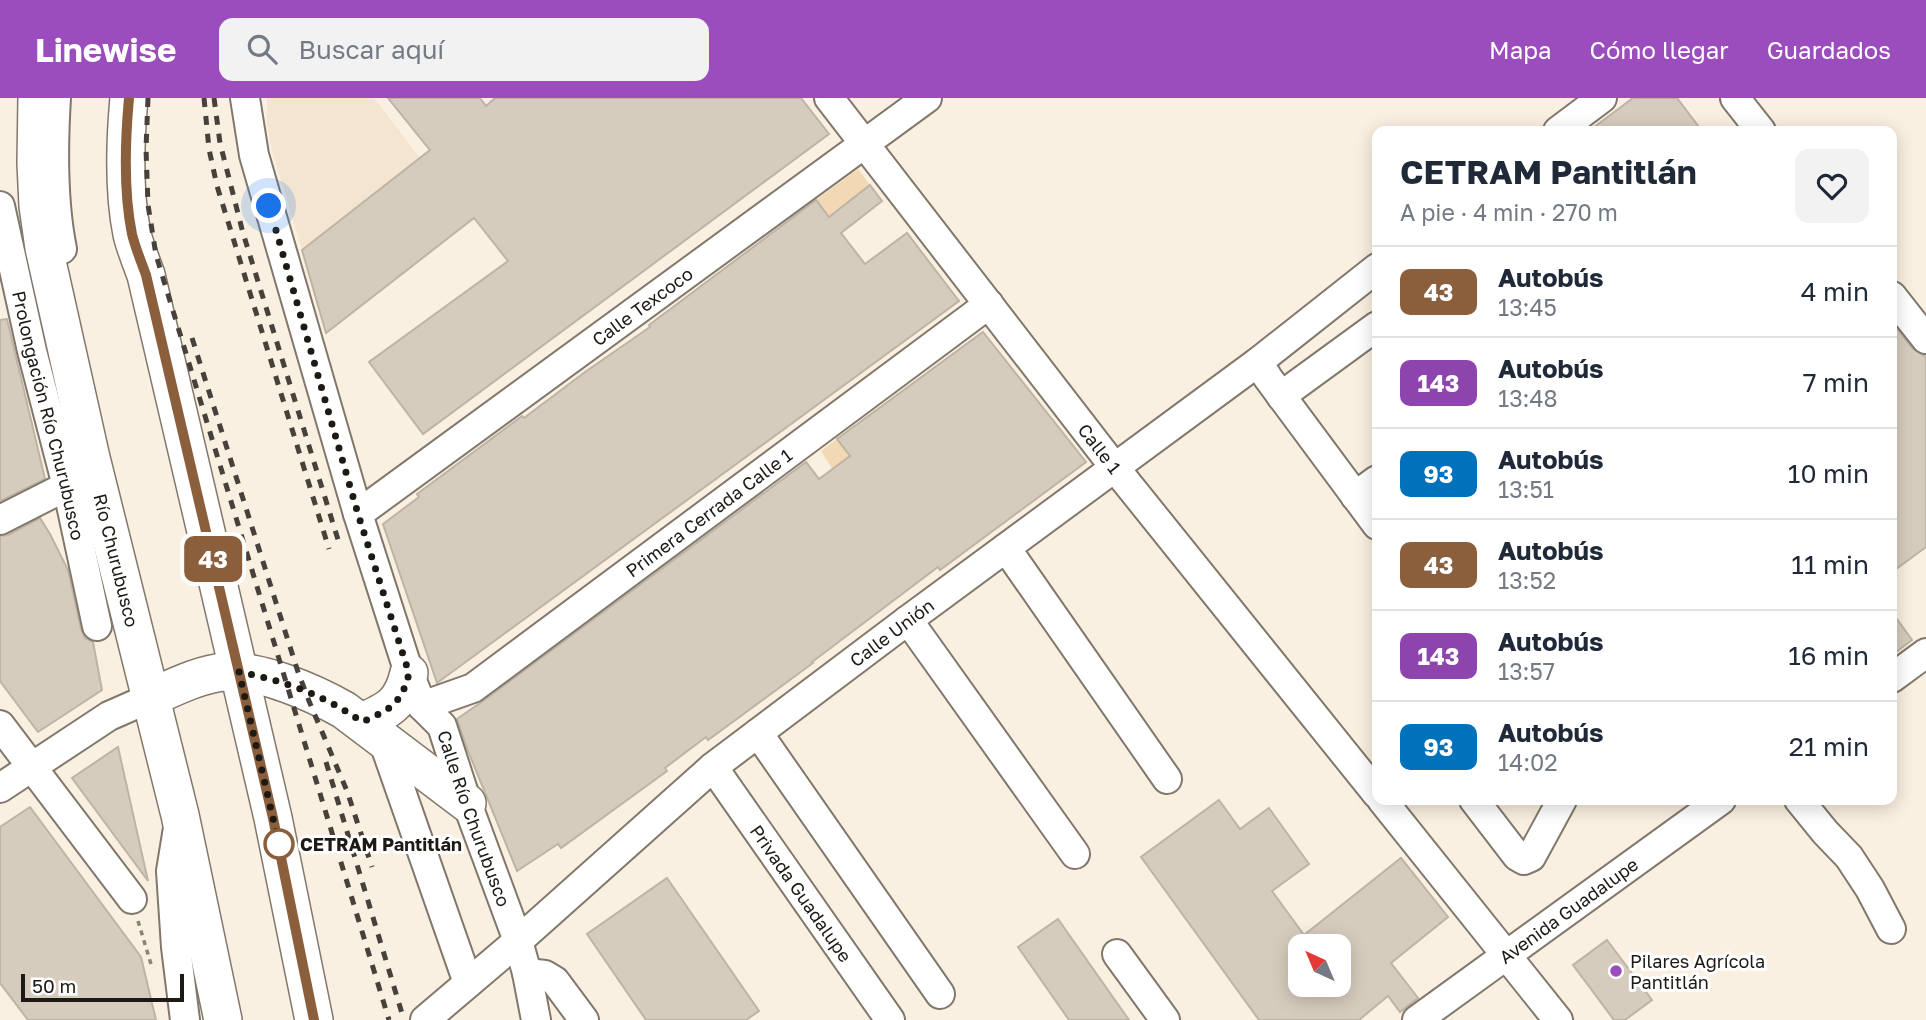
<!DOCTYPE html>
<html lang="es">
<head>
<meta charset="utf-8">
<style>
  body { margin:0; font-family:"Golos Text",sans-serif; background:#f2f2f3; color:#1f2937; height:100vh; display:flex; flex-direction:column; font-size:26px; white-space:nowrap }
  * { box-sizing:border-box; margin:0 }
  p { font-size:23px; color:#747a83 }
  .icon { flex:none; width:38px; height:38px; fill:none; stroke:currentColor; stroke-width:2; stroke-linecap:round; stroke-linejoin:round }
  .map { position:relative; flex:1; overflow:hidden }
  .details { position:absolute; left:1372px; top:28px; width:525px; height:679px; display:flex; flex-direction:column; background:#fff; border-radius:14px; box-shadow:0 4px 18px #0003 }
  .details>* { flex:none }
  .badge { padding:0 14px; border-radius:10px; font-size:24px; line-height:46px }
  .needle { width:46px; rotate:316deg }
  .buttons { position:absolute; left:1288px; top:836px; display:grid; gap:14px }
  .buttons a { display:grid; place-items:center; width:63px; height:63px; border-radius:14px; background:#fff; box-shadow:0 4px 18px #0003; font-size:35px }
  .scale { position:absolute; left:21px; bottom:18px; width:163px; box-sizing:border-box; padding-left:7px; border:4px solid #1d1914; border-top:0; font-size:19px; line-height:24px; white-space:nowrap; color:#1d1914; -webkit-text-stroke:5px #fefefe; paint-order:stroke }
  .you { position:absolute; width:35px; height:35px; margin:-18px; border:5px solid #fff; border-radius:50%; background:#1a73e8; box-shadow:0 0 0 10px #1a73e833 }
  .map>.badge { position:absolute; translate:-50% -50%; box-shadow:0 0 0 4px #fff }
  .round { display:grid; place-items:center; flex:none; width:74px; height:74px; border-radius:14px; background:#f2f2f3 }
  .summary { display:flex; align-items:center; justify-content:space-between; height:119px; padding:0 28px }
  h1 { font-size:33px; font-weight:700; line-height:52px }
  ul { padding:0; list-style:none }
  li { display:flex; align-items:center; gap:21px; height:91px; padding:0 28px; border-top:2px solid #e0e1e3 }
  li div { flex:1 }
  li b { display:block; font-size:26px }
  li em { font-style:normal }
  li .badge { min-width:77px; font-weight:700; text-align:center }
  header { display:flex; align-items:center; gap:42px; box-sizing:border-box; height:98px; padding:0 35px; background:#9c4dbd; color:#fff }
  header strong { font-size:33px }
  nav { display:flex; gap:38px; margin-inline-start:auto; font-size:24px }
  .search { width:490px; height:63px; background:#f2f2f3; display:flex; align-items:center; gap:18px; box-sizing:border-box; padding:0 24px; border-radius:14px; color:#747a83; font-size:26px }
  .map>svg:first-child { display:block }
  .built { fill:#f4e5d0 }
  .green { fill:#f2d9b4 }
  .building { fill:#d6ccbe; stroke:#bdb4a6; stroke-width:2; fill-rule:evenodd }
  .lines { fill:none; stroke-linecap:round; stroke-linejoin:round }
  .minor-casing { stroke:#81786b; stroke-width:32 }
  .major-casing { stroke:#81786b; stroke-width:40 }
  .path { stroke:#8a8379; stroke-width:3.5; stroke-dasharray:5 5; stroke-linecap:butt }
  .minor { stroke:#fff; stroke-width:28 }
  .major { stroke:#fff; stroke-width:37 }
  .rail { stroke:#47413b; stroke-width:5; stroke-dasharray:9 9; stroke-linecap:butt }
  .line-casing { stroke:#fff; stroke-width:16 }
  .line { stroke:#8b5e3c; stroke-width:10 }
  .walk { stroke:#1d1914; stroke-width:7; stroke-dasharray:0 12.6 }
  .stop-dot { fill:#fff; stroke:#8b5e3c; stroke-width:3.5 }
  .poi-dot { fill:#9c4dbd; stroke:#fefefe; stroke-width:2.5 }
  .labels { text-anchor:middle; dominant-baseline:central; stroke-width:6; stroke-linejoin:round; paint-order:stroke }
  .street-label { font-size:18px; fill:#1d1914; stroke:#fefefe }
  .stop-label { font-size:18px; font-weight:bold; fill:#1d1914; stroke:#fefefe; text-anchor:start }
  .poi-label { font-size:18px; fill:#1d1914; stroke:#fefefe; text-anchor:start }
</style>
</head>
<body>
<header>
<strong>Linewise</strong>
<div class="search"><svg class="icon" aria-label="search" viewBox="0 0 24 24"><circle cx="10" cy="10" r="6"/><path d="M15 15l6 6"/></svg>Buscar aquí</div>
<nav><a>Mapa</a><a>Cómo llegar</a><a>Guardados</a></nav>
</header>
<div class="map">
<svg width="1926" height="922" viewBox="0 0 1926 922">
  <rect width="100%" height="100%" fill="#faf0e1"/>
  <polygon class="built" points="267,0 374,0 420,60 302,152 273,56 267,27"/>
  <g class="green">
    <polygon points="858,71 870,87 829,119 816,102"/>
    <polygon points="837,341 887,405 865,422 821,353"/>
  </g>
  <g class="building">
    <polygon points="388,0 480,0 486,8 495,0 801,0 829,36 423,336 369,264 508,163 474,120 326,235 302,152 430,52"/>
    <polygon points="1633,0 1677,0 1702,33 1589,33"/>
    <polygon points="870,87 882,103 841,135 865,166 907,135 959,203 437,585 383,426 419,399 417,396 522,318 524,320 585,274 650,229 649,227 816,102 829,119"/>
    <polygon points="7,221 45,381 0,403 0,222"/>
    <polygon points="1892,224 1913,251 1926,259 1926,449 1892,474"/>
    <polygon points="983,234 1086,364 940,472 938,469 812,564 813,565 708,642 706,639 665,670 667,673 561,750 558,746 517,773 466,648 457,621 483,603 806,364 819,381 850,358 837,341"/>
    <polygon points="40,420 50,436 68,472 81,531 85,540 93,544 102,592 38,634 0,583 0,438 8,437"/>
    <polygon points="1892,514 1912,542 1892,557"/>
    <polygon points="118,649 148,783 72,680"/>
    <path d="M1219 702 1240 731 1269 710 1309 766 1272 793 1304 837 1401 760 1448 819 1391 865 1418 900 1400 914 1388 898 1359 922H1259L1141 759ZM1300 849H1339V887H1300Z"/>
    <polygon points="30,709 141,859 156,922 28,922 0,885 0,729"/>
    <polygon points="667,780 759,913 746,922 646,922 587,836"/>
    <polygon points="1058,821 1129,922 1069,922 1018,849"/>
    <polygon points="1607,842 1652,902 1625,922 1614,922 1573,867"/>
  </g>
  <g class="lines">
    <g class="minor-casing">
      <g id="minor">
        <path d="M56 0C53 49 52 102 62 151"/>
        <path id="s1" d="M245 0 254 57 358 416 409 575 422 608 442 628 467 705 518 843 527 875 536 922"/>
        <path id="s2" d="M829 0 1115 370 1377 696"/>
        <polyline points="1735,0 1761,33"/>
        <polyline points="1558,33 1602,0"/>
        <path id="s3" d="M0 108 32 253 67 388 97 528"/>
        <polyline points="1892,198 1926,241"/>
        <polyline points="1258,264 1268,280 1377,427"/>
        <polyline points="1281,298 1377,228"/>
        <polyline points="1355,398 1377,382"/>
        <path id="s4" d="M358 416 927 0"/>
        <polyline points="0,422 67,388"/>
        <polyline points="1006,450 1167,681"/>
        <polyline points="908,522 1075,756"/>
        <polyline points="1892,580 1926,555"/>
        <path id="s5" d="M422 608 473 590 989 206"/>
        <polyline points="0,627 132,801"/>
        <polyline points="758,635 940,896"/>
        <polyline points="382,639 468,885"/>
        <path id="s6" d="M713 669 890 922"/>
        <polyline points="0,690 109,618 150,600"/>
        <polyline points="1382,702 1558,922"/>
        <polyline points="1474,702 1517,758 1524,762 1531,759 1562,702"/>
        <polyline points="1799,702 1825,734 1849,759 1870,791 1891,831"/>
        <polyline points="178,730 171,773 176,849 185,922"/>
        <polyline points="1117,856 1165,922"/>
        <polyline points="527,875 545,877 555,883 584,922"/>
        <path id="s7" d="M425 922 518 843 713 669 908 522 1258 264 1377 170"/>
        <path id="s8" d="M1417 922 1721 702"/>
      </g>
    </g>
    <g class="major-casing">
      <g id="major">
        <path id="s9" d="M37 0 36 65 38 108 44 150 91 360 180 717 223 922"/>
        <path d="M129 0C125 44 123 92 132 136 135 149 141 163 146 177L273 720 314 922"/>
        <path d="M150 600C172 590 202 575 226 574 262 572 314 595 344 612L467 705"/>
        <path d="M362 624C389 612 402 606 409 575"/>
      </g>
    </g>
    <polyline class="path" points="138,823 151,866"/>
    <use href="#minor" class="minor"/>
    <use href="#major" class="major"/>
    <g class="rail">
      <polyline points="148,0 146,51 148,107 156,157 389,922"/>
      <polyline points="204,0 209,51 217,88 329,451"/>
      <polyline points="214,0 220,45 243,135 340,448"/>
      <polyline points="192,240 298,574 309,603 347,693 372,769"/>
      <polyline points="326,664 404,922"/>
    </g>
  </g>
  <g class="lines">
    <g class="line-casing">
      <path id="line" d="M129 0C125 44 123 92 132 136 135 149 141 163 146 177L273 720 314 922"/>
    </g>
    <use href="#line" class="line"/>
    <path class="walk" d="M269 108 358 416 409 575C402 606 389 612 362 624 326 598 283 582 239 574L279 746"/>
  </g>
  <circle class="stop-dot" cx="279" cy="746" r="14"/>
  <circle class="poi-dot" cx="1616" cy="873" r="7"/>
  <g class="labels">
    <g class="street-label">
      <text stroke="none"><textPath href="#s4" startOffset="352">Calle Texcoco</textPath></text>
      <text stroke="none"><textPath href="#s3" startOffset="215">Prolongación Río Churubusco</textPath></text>
      <text stroke="none"><textPath href="#s2" startOffset="443">Calle 1</textPath></text>
      <text stroke="none"><textPath href="#s5" startOffset="348">Primera Cerrada Calle 1</textPath></text>
      <text stroke="none"><textPath href="#s9" startOffset="471">Río Churubusco</textPath></text>
      <text stroke="none"><textPath href="#s7" startOffset="607">Calle Unión</textPath></text>
      <text stroke="none"><textPath href="#s1" startOffset="760">Calle Río Churubusco</textPath></text>
      <text stroke="none"><textPath href="#s6" startOffset="154">Privada Guadalupe</textPath></text>
      <text stroke="none"><textPath href="#s8" startOffset="187">Avenida Guadalupe</textPath></text>
    </g>
    <g class="stop-label">
      <text x="300" y="746">CETRAM Pantitlán</text>
    </g>
    <g class="poi-label">
      <text x="1630" y="863">Pilares Agrícola<tspan x="1630" dy="21">Pantitlán</tspan></text>
    </g>
  </g>
</svg>
<div class="buttons">
<a><svg class="needle" viewBox="-14 -14 28 28"><path d="M0-13l5 13h-10z" fill="#e53935"/><path d="M0 13l5-13h-10z" fill="#747a83"/></svg></a>
</div>
<div class="scale">50 m</div>
<div class="you" style="left:269px;top:108px"></div>
<b class="badge" style="left:213px;top:461px;background:#8b5e3c;color:#fff">43</b>
<section class="details">
<div class="summary"><div><h1>CETRAM Pantitlán</h1><p>A pie · 4 min · 270 m</p></div><a class="round"><svg class="icon" aria-label="heart" viewBox="0 0 24 24"><path d="M12 20l-8-8c-3-5 5-10 8-4 3-6 11-1 8 4z"/></svg></a></div>
<ul>
<li><span class="badge" style="background:#8b5e3c;color:#fff">43</span><div><b>Autobús</b><p>13:45</p></div><em>4 min</em></li>
<li><span class="badge" style="background:#8e44ad;color:#fff">143</span><div><b>Autobús</b><p>13:48</p></div><em>7 min</em></li>
<li><span class="badge" style="background:#0072bc;color:#fff">93</span><div><b>Autobús</b><p>13:51</p></div><em>10 min</em></li>
<li><span class="badge" style="background:#8b5e3c;color:#fff">43</span><div><b>Autobús</b><p>13:52</p></div><em>11 min</em></li>
<li><span class="badge" style="background:#8e44ad;color:#fff">143</span><div><b>Autobús</b><p>13:57</p></div><em>16 min</em></li>
<li><span class="badge" style="background:#0072bc;color:#fff">93</span><div><b>Autobús</b><p>14:02</p></div><em>21 min</em></li>
</ul>
</section>
</div>
</body>
</html>
